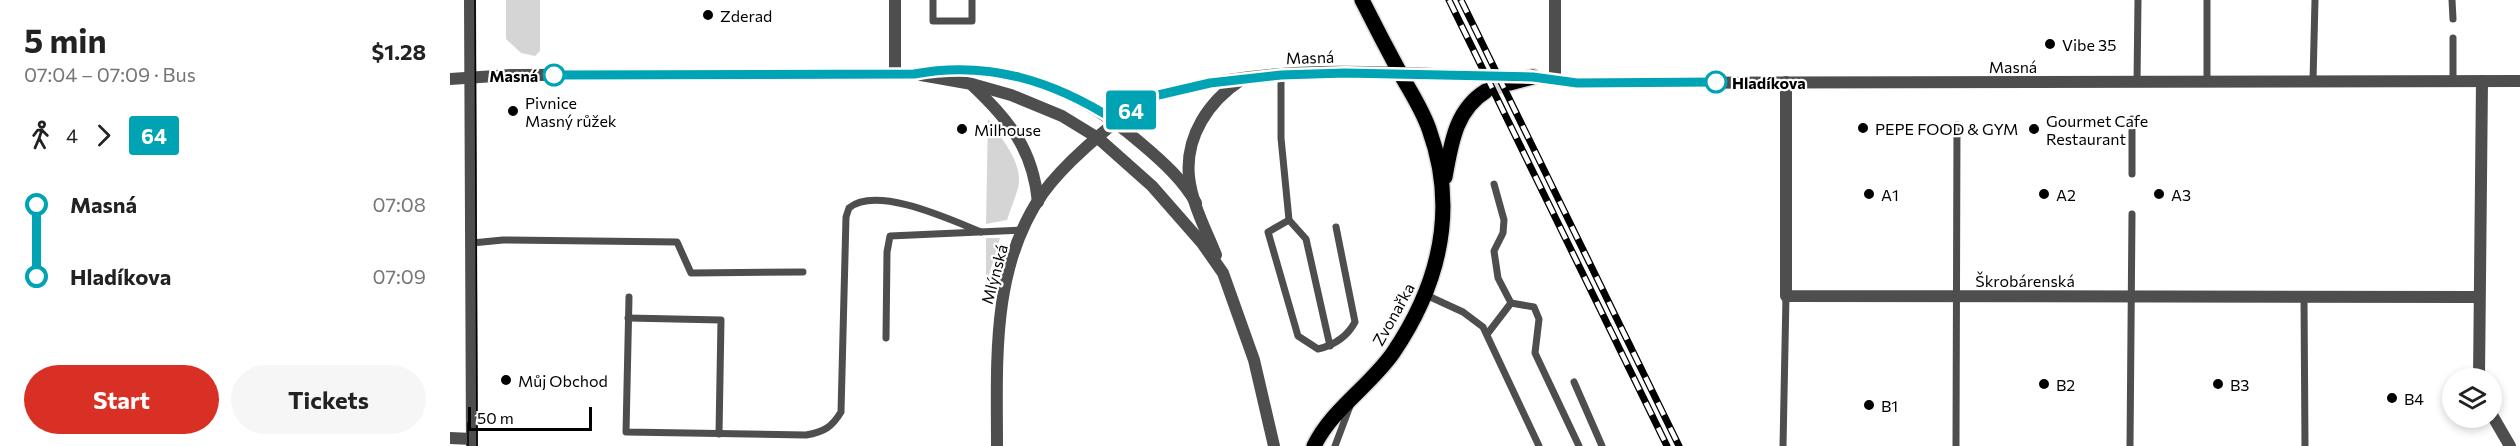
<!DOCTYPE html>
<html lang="en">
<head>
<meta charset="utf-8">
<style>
  body { margin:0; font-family:Commissioner,sans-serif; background:#f6f6f6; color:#222; height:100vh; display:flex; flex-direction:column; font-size:22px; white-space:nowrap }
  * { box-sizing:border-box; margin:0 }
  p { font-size:20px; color:#767676 }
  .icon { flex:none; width:33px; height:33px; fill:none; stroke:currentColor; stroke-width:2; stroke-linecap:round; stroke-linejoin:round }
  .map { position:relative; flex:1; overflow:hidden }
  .side { display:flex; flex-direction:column; background:#fff; width:450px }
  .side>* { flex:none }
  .badge { padding:0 12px; border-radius:4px; font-size:21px; line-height:39px }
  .buttons { position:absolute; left:1992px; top:368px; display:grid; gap:12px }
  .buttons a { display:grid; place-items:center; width:60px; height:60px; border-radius:50%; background:#fff; box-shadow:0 3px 9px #0003; font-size:30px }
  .scale { position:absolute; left:18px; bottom:15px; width:124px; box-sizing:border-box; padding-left:6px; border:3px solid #000; border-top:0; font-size:16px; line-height:21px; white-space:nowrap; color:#000; -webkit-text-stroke:4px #fff; paint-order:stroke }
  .map>.badge { position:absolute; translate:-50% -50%; box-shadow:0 0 0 3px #fff }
  .legs { display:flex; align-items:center; gap:9px; height:66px; padding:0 24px; font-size:20px }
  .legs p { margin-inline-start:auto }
  .overview { display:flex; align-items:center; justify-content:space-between; height:102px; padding:0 24px }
  h1 { font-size:33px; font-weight:700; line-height:45px }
  .action { display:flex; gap:12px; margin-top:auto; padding:12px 24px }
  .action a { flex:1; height:69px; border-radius:36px; background:#d93025; color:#fff; font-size:24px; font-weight:700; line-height:69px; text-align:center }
  .action a+a { background:#f6f6f6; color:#222 }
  ul { padding:0 24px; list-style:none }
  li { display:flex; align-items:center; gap:21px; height:72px; font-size:22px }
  li i { display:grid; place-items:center; width:9px; height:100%; margin:0 8px; background:currentColor }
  li i::after { content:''; width:15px; height:15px; margin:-8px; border:4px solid; border-radius:50%; background:#fff }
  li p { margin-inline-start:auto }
  li:first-child i { background:linear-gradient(#0000 50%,currentColor 0) }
  li:last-child i { background:linear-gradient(currentColor 50%,#0000 0) }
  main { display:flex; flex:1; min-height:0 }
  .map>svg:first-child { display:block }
  .green { fill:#d5d5d5 }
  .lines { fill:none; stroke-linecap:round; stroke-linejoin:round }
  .minor-tunnel { stroke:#d9d9d9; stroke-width:12; stroke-dasharray:12 6; stroke-linecap:butt }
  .primary-tunnel { stroke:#d9d9d9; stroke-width:15; stroke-dasharray:15 8; stroke-linecap:butt }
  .primary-casing { stroke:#dbdbdb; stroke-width:18 }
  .service { stroke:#4e4e4e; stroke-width:7 }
  .minor { stroke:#4e4e4e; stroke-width:12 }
  .tertiary { stroke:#4e4e4e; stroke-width:12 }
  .primary { stroke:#000; stroke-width:15 }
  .tram { stroke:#000; stroke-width:1.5 }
  .rail-casing { stroke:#000; stroke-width:7 }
  .rail { stroke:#fff; stroke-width:4.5; stroke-dasharray:14; stroke-linecap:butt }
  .line-1-casing { stroke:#fff; stroke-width:14 }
  .line-1 { stroke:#00a3b4; stroke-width:9 }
  .poi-dot { fill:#000; stroke:#fff; stroke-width:2 }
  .stop-1-dot { fill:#fff; stroke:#00a3b4; stroke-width:3 }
  .labels { text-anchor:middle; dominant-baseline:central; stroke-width:4.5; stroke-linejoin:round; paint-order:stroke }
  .poi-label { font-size:16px; fill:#000; stroke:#fff; text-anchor:start }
  .street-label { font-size:16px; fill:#000; stroke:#fff }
  .stop-label { font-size:16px; font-weight:bold; fill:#000; stroke:#fff; text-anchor:end }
</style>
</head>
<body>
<main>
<section class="side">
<div class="overview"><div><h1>5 min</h1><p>07:04 – 07:09 · Bus</p></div><b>$1.28</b></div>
<div class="legs"><svg class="icon" aria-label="walk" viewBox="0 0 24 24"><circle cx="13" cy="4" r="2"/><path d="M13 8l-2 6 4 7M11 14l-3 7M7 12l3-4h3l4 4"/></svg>4<svg class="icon" aria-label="forward" viewBox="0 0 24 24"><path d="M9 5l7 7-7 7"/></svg><b class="badge" style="background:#00a3b4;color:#fff">64</b></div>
<ul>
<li><i style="color:#00a3b4"></i><b>Masná</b><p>07:08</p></li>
<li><i style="color:#00a3b4"></i><b>Hladíkova</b><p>07:09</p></li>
</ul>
<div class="action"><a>Start</a><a>Tickets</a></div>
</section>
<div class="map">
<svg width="2070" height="446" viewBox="0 0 2070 446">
  <rect width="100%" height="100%" fill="#fff"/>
  <g class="green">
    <polygon points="56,0 90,0 90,51 85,56 71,53 56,39"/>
    <path d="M538 119C551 138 574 163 568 188 565 199 560 210 557 220L536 224Z"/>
    <polygon points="536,238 550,238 536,285"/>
  </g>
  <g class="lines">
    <polyline class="minor-tunnel" points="1028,76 1057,77"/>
    <polyline class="primary-tunnel" points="1036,91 1060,83"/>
    <g class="primary-casing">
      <g id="primary">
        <polyline points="1060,83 1083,77"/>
        <path d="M995 177C1001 145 1005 110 1036 91"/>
        <path d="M864 446C882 409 919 387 943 353 989 285 1008 209 979 129 972 109 960 91 950 73 937 49 924 24 912 0"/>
      </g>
    </g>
    <g class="service">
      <polyline points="483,0 483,21 522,21 522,0"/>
      <polyline points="2002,0 2003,19"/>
      <polyline points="2003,38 2003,81"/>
      <polyline points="831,75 831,138 839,220 856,239 880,346"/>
      <polyline points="1863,81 1865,0"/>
      <polyline points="1687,83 1688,0"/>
      <polyline points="1757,83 1757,0"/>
      <polyline points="1682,174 1682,119"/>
      <polyline points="1044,184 1054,220 1053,233 1044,251 1048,278 1061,303"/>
      <path d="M839 220 818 232 848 336 868 349C885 345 897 337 905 322L886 227"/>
      <polyline points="22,243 53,240 227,242 241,273 353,272"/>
      <polyline points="976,295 1013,312 1033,327 1089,446"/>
      <path d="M179 297 176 432 356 435C374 432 382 427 391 412L396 217 399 208C427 185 501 220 531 232"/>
      <polyline points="1854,298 1855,446"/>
      <polyline points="178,318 271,320 269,434"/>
      <polyline points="1038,333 1061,303 1084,307 1089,319 1085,353 1129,446"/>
      <polyline points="436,338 437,252 440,236 573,230"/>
      <polyline points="1124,382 1152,446"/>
      <polyline points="885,446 900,406"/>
      <polyline points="1333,446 1336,296"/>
      <polyline points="1506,446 1507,125"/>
      <polyline points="1680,446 1682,214"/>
    </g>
    <g class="minor">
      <polyline points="1105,0 1105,80"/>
      <polyline points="445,74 445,0"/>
      <polyline points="471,75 522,84 561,95 612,116 648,138 702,186 752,243 773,273 804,360 824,446"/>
      <polyline points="1076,77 1127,83 2070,81"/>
      <path d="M0 79 61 75 464 74C551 58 628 88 693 145 713 162 733 180 746 203"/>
      <polyline points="1336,82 1336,296 2029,297"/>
      <path d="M523 86C560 121 583 150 588 202"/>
      <path d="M766 255C756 230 742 204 739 177 735 136 759 101 791 80"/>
      <polyline points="2029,378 2032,81"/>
      <polyline points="2042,415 2060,446"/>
      <polyline points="0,438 22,439"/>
      <path d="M547 446C547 360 541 267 593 193 617 160 658 128 690 102 705 95 722 92 738 88 830 65 935 72 1028 76"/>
    </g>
    <polyline class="tertiary" points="20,0 22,446"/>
    <use href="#primary" class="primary"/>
    <g class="tram">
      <polyline points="25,0 27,446"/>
      <polyline points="18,446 18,423"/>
    </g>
    <g class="rail-casing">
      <g id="rail">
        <polyline points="999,0 1217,446"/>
        <polyline points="1011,0 1229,446"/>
      </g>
    </g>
    <use href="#rail" class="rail"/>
  </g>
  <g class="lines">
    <g class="line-1-casing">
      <path id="line-1" d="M104 75 464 74C538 60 604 81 666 121L690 102 704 96 760 83 831 75 895 73 1083 77 1127 83 1266 82"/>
    </g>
    <use href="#line-1" class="line-1"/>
  </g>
  <g class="poi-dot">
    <circle cx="258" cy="15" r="6"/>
    <circle cx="1600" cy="44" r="6"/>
    <circle cx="63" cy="111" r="6"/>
    <circle cx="1413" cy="128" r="6"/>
    <circle cx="512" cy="129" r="6"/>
    <circle cx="1584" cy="129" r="6"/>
    <circle cx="1419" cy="194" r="6"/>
    <circle cx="1594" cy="194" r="6"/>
    <circle cx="1709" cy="194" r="6"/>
    <circle cx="56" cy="380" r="6"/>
    <circle cx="1594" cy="384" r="6"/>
    <circle cx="1768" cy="384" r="6"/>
    <circle cx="1942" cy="398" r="6"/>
    <circle cx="1419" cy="405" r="6"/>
  </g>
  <g class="stop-1-dot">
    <circle cx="104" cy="75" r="10"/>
    <circle cx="1266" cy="82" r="10"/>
  </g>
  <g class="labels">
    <g class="poi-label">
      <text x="270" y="15">Zderad</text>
      <text x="1612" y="44">Vibe 35</text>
      <text x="75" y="102">Pivnice<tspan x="75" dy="18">Masný růžek</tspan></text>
      <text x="1596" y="120">Gourmet Cafe<tspan x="1596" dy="18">Restaurant</tspan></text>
      <text x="1425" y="128">PEPE FOOD &amp; GYM</text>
      <text x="524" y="129">Milhouse</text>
      <text x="1431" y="194">A1</text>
      <text x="1606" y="194">A2</text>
      <text x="1721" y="194">A3</text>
      <text x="68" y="380">Můj Obchod</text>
      <text x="1606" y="384">B2</text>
      <text x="1780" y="384">B3</text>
      <text x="1954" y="398">B4</text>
      <text x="1431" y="405">B1</text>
    </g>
    <g class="street-label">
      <text transform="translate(860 57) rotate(-2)">Masná</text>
      <text x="1563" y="66">Masná</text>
      <text transform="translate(544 274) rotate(-75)">Mlýnská</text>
      <text x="1575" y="280">Škrobárenská</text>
      <text transform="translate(943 314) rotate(-61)">Zvonařka</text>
    </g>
    <g class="stop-label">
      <text x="88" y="75">Masná</text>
      <text x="1282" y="82" text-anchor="start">Hladíkova</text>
    </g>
  </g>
</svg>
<div class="buttons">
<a><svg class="icon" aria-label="layers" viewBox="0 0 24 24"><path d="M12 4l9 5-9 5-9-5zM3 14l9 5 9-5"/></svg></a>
</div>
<div class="scale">50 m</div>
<b class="badge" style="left:681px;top:110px;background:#00a3b4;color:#fff">64</b>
</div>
</main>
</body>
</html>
